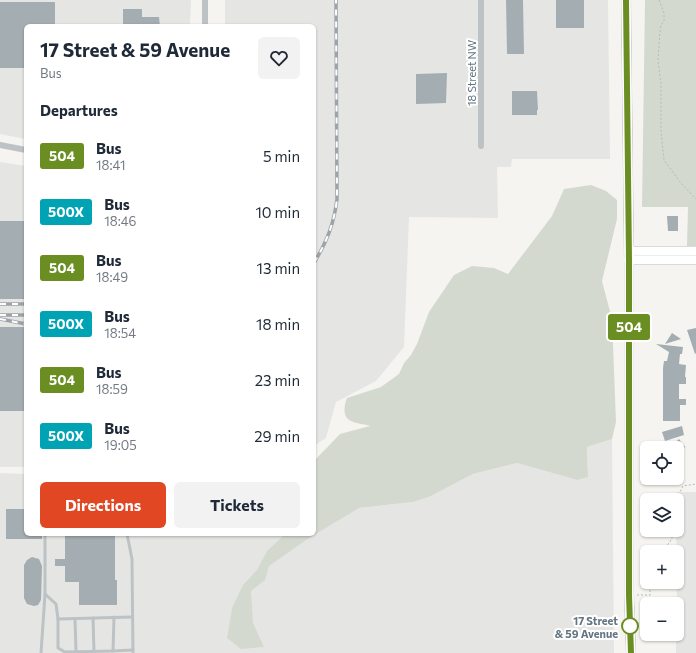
<!DOCTYPE html>
<html lang="en">
<head>
<meta charset="utf-8">
<style>
  body { margin:0; font-family:Commissioner,sans-serif; background:#f2f2f3; color:#1f2937; height:100vh; display:flex; flex-direction:column; font-size:15px; white-space:nowrap }
  * { box-sizing:border-box; margin:0 }
  p { font-size:13px; color:#747a83 }
  .icon { flex:none; width:22px; height:22px; fill:none; stroke:currentColor; stroke-width:2; stroke-linecap:round; stroke-linejoin:round }
  .map { position:relative; flex:1; overflow:hidden }
  .side { position:absolute; left:24px; top:24px; width:292px; height:512px; display:flex; flex-direction:column; background:#fff; border-radius:6px; box-shadow:0 1px 3px #0004 }
  .side>* { flex:none }
  .badge { padding:0 8px; border-radius:3px; font-size:14px; line-height:26px }
  .controls { position:absolute; left:640px; top:441px; display:grid; gap:8px }
  .controls a { display:grid; place-items:center; width:44px; height:44px; border-radius:6px; background:#fff; box-shadow:0 1px 3px #0004; font-size:20px }
  .map>.badge { position:absolute; translate:-50% -50%; box-shadow:0 0 0 2px #fff }
  h2 { padding:0 16px; font-size:15px; line-height:36px }
  .round { display:grid; place-items:center; flex:none; width:42px; height:42px; border-radius:6px; background:#f2f2f3 }
  .summary { display:flex; align-items:center; justify-content:space-between; height:68px; padding:0 16px }
  h1 { font-size:19px; font-weight:700; line-height:30px }
  .primary-button { display:flex; gap:8px; margin-top:auto; padding:8px 16px }
  .primary-button a { flex:1; height:46px; border-radius:6px; background:#e24723; color:#fff; font-size:16px; font-weight:700; line-height:46px; text-align:center }
  .primary-button a+a { background:#f2f2f3; color:#1f2937 }
  ul { padding:0; list-style:none }
  li { display:flex; align-items:center; gap:12px; height:56px; padding:0 16px }
  li div { flex:1 }
  li b { display:block; font-size:15px }
  li em { font-style:normal }
  li .badge { min-width:44px; font-weight:700; text-align:center }
  .map>svg:first-child { display:block }
  .built { fill:#e5e6e4 }
  .green { fill:#d4d9d0 }
  .building { fill:#a4adb2 }
  .lines { fill:none; stroke-linecap:round; stroke-linejoin:round }
  .secondary-casing { stroke:#b0b6ba; stroke-width:10 }
  .path { stroke:#b5b9bc; stroke-width:1; stroke-dasharray:2 2; stroke-linecap:butt }
  .lane { stroke:#bdc2c5; stroke-width:3 }
  .street { stroke:#bdc2c5; stroke-width:6 }
  .secondary { stroke:#fff; stroke-width:9 }
  .rail-casing { stroke:#9ca4a9; stroke-width:3.5 }
  .rail { stroke:#fff; stroke-width:2; stroke-dasharray:6; stroke-linecap:butt }
  .line-casing { stroke:#fff; stroke-width:9 }
  .line { stroke:#6b8e23; stroke-width:6 }
  .stop-dot { fill:#fff; stroke:#6b8e23; stroke-width:2 }
  .labels { text-anchor:middle; dominant-baseline:central; stroke-width:4; stroke-linejoin:round; paint-order:stroke }
  .street-label { font-size:11px; fill:#637682; stroke:#fff }
  .stop-label { font-size:11px; font-weight:bold; fill:#637682; stroke:#fff; text-anchor:end }
</style>
</head>
<body>
<div class="map">
<svg width="696" height="653" viewBox="0 0 696 653">
  <rect width="100%" height="100%" fill="#f5f4f0"/>
  <g class="built">
    <polygon points="0,0 191,0 190,26 26,26 25,139 0,134"/>
    <polygon points="225,0 608,0 610,159 512,159 511,167 497,167 498,218 409,217 404,347 376,381 336,402 326,438 314,446 314,26 225,26"/>
    <polygon points="0,162 26,166 26,467 0,467"/>
    <polygon points="612,439 614,653 0,653 0,473 26,474 26,534 314,534 314,485 359,508 413,502 429,497 473,474 517,463 577,480 588,470 587,447"/>
    <polygon points="676,492 696,492 696,653 676,653 676,634 677,634"/>
  </g>
  <g class="green">
    <polygon points="645,0 696,0 696,246 687,246 688,207 642,207"/>
    <path d="M591 185 606 191 617 200V219L602 281 612 319 616 422 612 439 587 447 588 477 577 480 517 463 473 474 429 497 413 502 359 508 309 538 269 566 265 580 251 591 253 623 264 647 241 649 227 638 232 608 243 585 257 570 267 551 285 534H314V461L340 434 370 426C365 424 356 424 351 421 342 417 344 405 347 398L381 387 399 374 404 363 411 355 417 344 429 312 454 275 472 266 494 268 508 274 552 216 564 189Z"/>
  </g>
  <g class="building">
    <polygon points="506,0 523,0 524,54 507,54"/>
    <rect x="556" y="0" width="28" height="28"/>
    <polygon points="0,2 55,2 55,26 26,26 26,68 0,68"/>
    <polygon points="123,9 142,9 142,17 159,17 160,26 123,26"/>
    <polygon points="447,73 446,103 416,104 416,74"/>
    <polygon points="512,91 537,91 538,110 537,110 537,115 512,115"/>
    <polygon points="667,216 678,216 678,231 668,231"/>
    <rect x="0" y="221" width="26" height="78"/>
    <rect x="0" y="327" width="26" height="84"/>
    <polygon points="696,328 696,353 695,354 687,330"/>
    <polygon points="672,333 681,339 665,344"/>
    <polygon points="656,344 683,347 682,354 680,354 679,364 686,365 685,377 686,377 686,384 679,384 679,399 686,399 686,405 680,405 680,421 663,421 663,368 664,361 667,361 669,352"/>
    <polygon points="682,426 684,435 665,441 662,432"/>
    <polygon points="679,439 685,447 677,454 677,448 669,448"/>
    <polygon points="677,454 683,460 684,464 677,464"/>
    <polygon points="6,509 26,509 26,534 42,534 42,539 6,539"/>
    <polygon points="65,534 115,534 115,580 117,580 117,605 79,605 79,582 65,582 65,566 55,566 55,559 65,559"/>
    <polygon points="32,557 39,559 42,566 41,600 38,605 34,606 27,604 24,598 24,565 27,560"/>
  </g>
  <g class="lines">
    <g class="secondary-casing">
      <g id="secondary">
        <polyline points="626,0 629,260 629,595 631,653"/>
        <polyline points="629,251 696,251"/>
        <polyline points="629,260 696,260"/>
      </g>
    </g>
    <g class="path">
      <polyline points="659,0 664,13 664,21 661,25 660,32 658,60 661,84 661,132 664,160 680,182 696,199"/>
      <polyline points="677,523 680,512 680,492 683,486 696,484"/>
      <path d="M649 552C666 548 669 547 675 530"/>
      <polyline points="637,595 650,595 650,582"/>
    </g>
    <g class="lane">
      <polyline points="127,534 132,559 133,653"/>
      <polyline points="45,594 45,534"/>
      <polyline points="114,617 113,651 133,650"/>
      <polyline points="93,618 94,652"/>
      <polyline points="58,619 58,648 65,652 113,651"/>
      <polyline points="75,619 76,652"/>
      <polyline points="41,653 45,594 56,604 58,619 132,617"/>
    </g>
    <g class="street">
      <polyline points="481,0 481,146"/>
      <polyline points="205,26 205,0"/>
      <polyline points="0,145 26,150"/>
    </g>
    <use href="#secondary" class="secondary"/>
    <g class="rail-casing">
      <g id="rail">
        <path d="M314 263C327 241 334 224 337 199L336 0"/>
        <polyline points="0,304 26,304"/>
        <polyline points="0,315 26,315"/>
        <polyline points="0,319 26,324"/>
      </g>
    </g>
    <use href="#rail" class="rail"/>
  </g>
  <g class="lines">
    <g class="line-casing">
      <polyline id="line" points="626,0 629,260 629,595 631,653"/>
    </g>
    <use href="#line" class="line"/>
  </g>
  <circle class="stop-dot" cx="630" cy="626" r="8"/>
  <g class="labels">
    <g class="street-label">
      <text transform="translate(471 73) rotate(-90)">18 Street NW</text>
    </g>
    <g class="stop-label">
      <text x="618" y="620">17 Street<tspan x="618" dy="13">&amp; 59 Avenue</tspan></text>
    </g>
  </g>
</svg>
<div class="controls">
<a><svg class="icon" aria-label="locate" viewBox="0 0 24 24"><circle cx="12" cy="12" r="6"/><path d="M12 2v4M12 18v4M2 12h4M18 12h4"/></svg></a>
<a><svg class="icon" aria-label="layers" viewBox="0 0 24 24"><path d="M12 4l9 5-9 5-9-5zM3 14l9 5 9-5"/></svg></a>
<a>+</a>
<a>−</a>
</div>
<b class="badge" style="left:629px;top:327px;background:#6b8e23;color:#fff">504</b>
<section class="side">
<div class="summary"><div><h1>17 Street &amp; 59 Avenue</h1><p>Bus</p></div><a class="round"><svg class="icon" aria-label="heart" viewBox="0 0 24 24"><path d="M12 20l-8-8c-3-5 5-10 8-4 3-6 11-1 8 4z"/></svg></a></div>
<h2>Departures</h2>
<ul>
<li><span class="badge" style="background:#6b8e23;color:#fff">504</span><div><b>Bus</b><p>18:41</p></div><em>5 min</em></li>
<li><span class="badge" style="background:#00a3b4;color:#fff">500X</span><div><b>Bus</b><p>18:46</p></div><em>10 min</em></li>
<li><span class="badge" style="background:#6b8e23;color:#fff">504</span><div><b>Bus</b><p>18:49</p></div><em>13 min</em></li>
<li><span class="badge" style="background:#00a3b4;color:#fff">500X</span><div><b>Bus</b><p>18:54</p></div><em>18 min</em></li>
<li><span class="badge" style="background:#6b8e23;color:#fff">504</span><div><b>Bus</b><p>18:59</p></div><em>23 min</em></li>
<li><span class="badge" style="background:#00a3b4;color:#fff">500X</span><div><b>Bus</b><p>19:05</p></div><em>29 min</em></li>
</ul>
<div class="primary-button"><a>Directions</a><a>Tickets</a></div>
</section>
</div>
</body>
</html>
